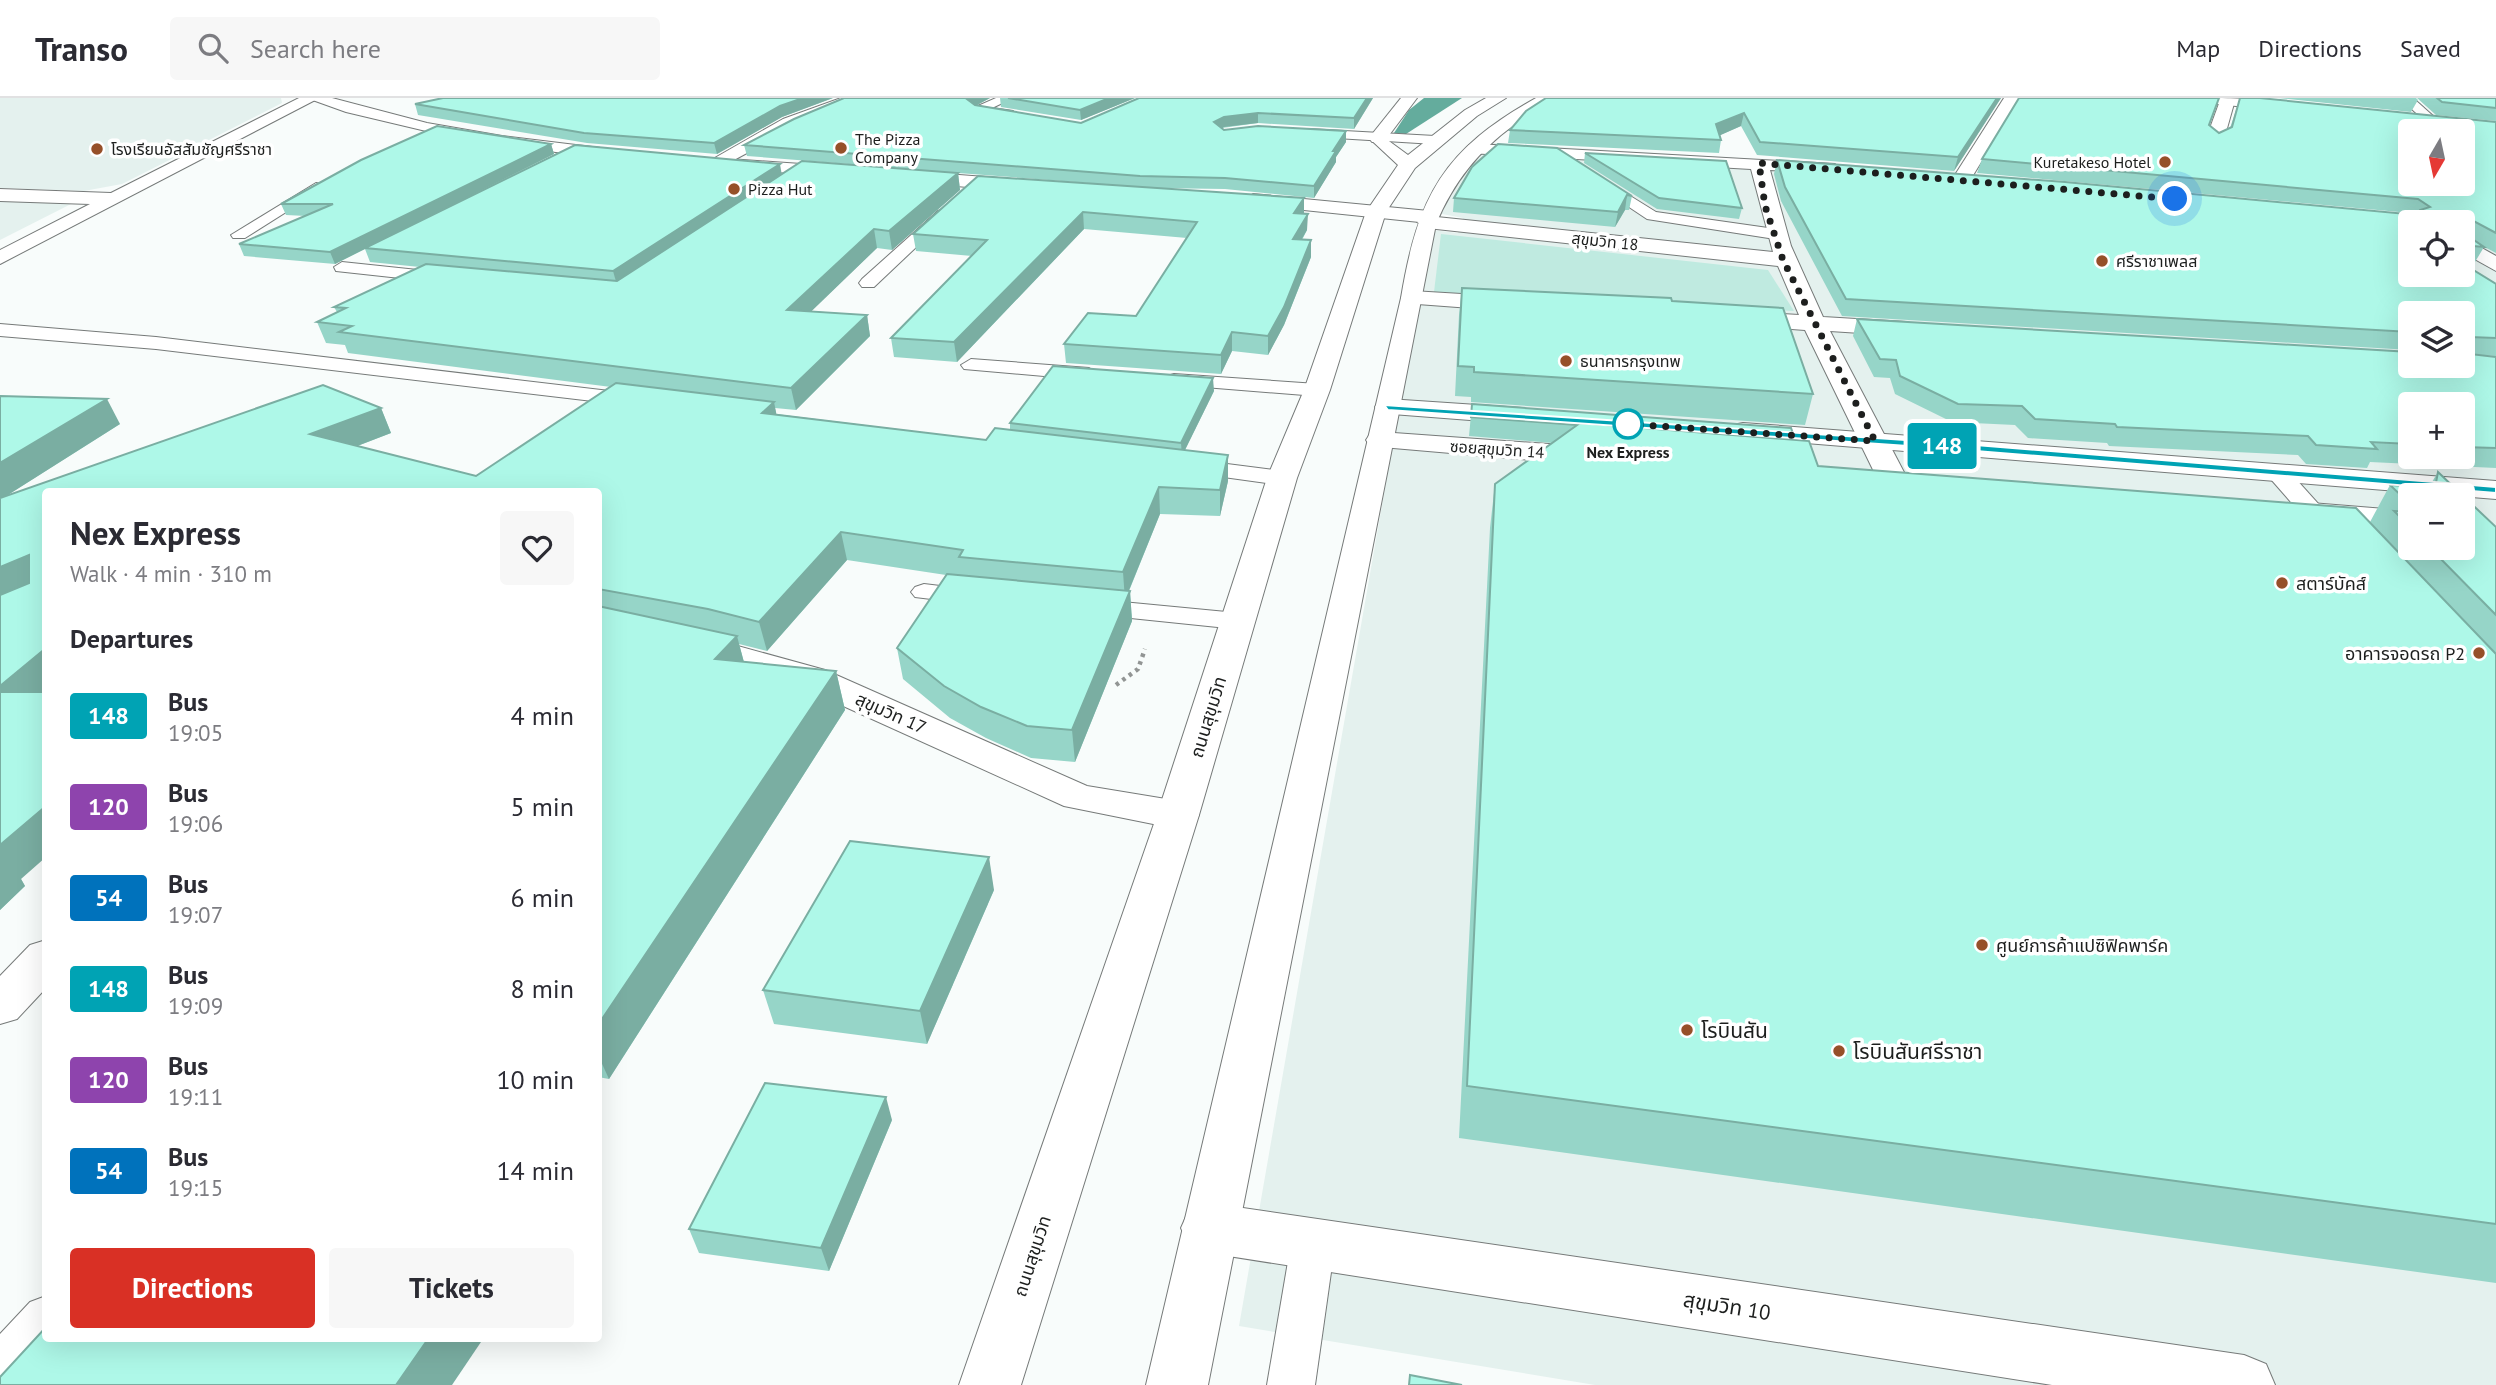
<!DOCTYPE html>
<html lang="en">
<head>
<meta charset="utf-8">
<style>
  body { margin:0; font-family:"PT Sans","Noto Sans Thai",sans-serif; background:#f7f7f7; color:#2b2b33; height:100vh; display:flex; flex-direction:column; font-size:26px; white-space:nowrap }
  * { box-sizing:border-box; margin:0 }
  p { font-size:23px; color:#7c7c81 }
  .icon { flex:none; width:38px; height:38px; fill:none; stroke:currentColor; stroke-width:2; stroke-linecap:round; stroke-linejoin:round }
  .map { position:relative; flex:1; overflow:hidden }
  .drawer { position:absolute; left:42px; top:390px; width:560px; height:854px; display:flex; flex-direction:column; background:#fff; border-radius:7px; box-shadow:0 7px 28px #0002 }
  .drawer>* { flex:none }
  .badge { padding:0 14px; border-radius:5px; font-size:24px; line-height:46px }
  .needle { width:46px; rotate:189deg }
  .buttons { position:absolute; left:2398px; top:21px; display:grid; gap:14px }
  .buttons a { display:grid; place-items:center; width:77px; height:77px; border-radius:7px; background:#fff; box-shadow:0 7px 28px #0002; font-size:35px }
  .you { position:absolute; width:35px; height:35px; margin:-18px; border:5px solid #fff; border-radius:50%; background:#1a73e8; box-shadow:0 0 0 10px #1a73e833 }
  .map>.badge { position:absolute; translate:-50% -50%; box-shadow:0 0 0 4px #fff }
  h2 { padding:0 28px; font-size:26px; line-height:63px }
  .round { display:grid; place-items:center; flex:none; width:74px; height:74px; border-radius:7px; background:#f7f7f7 }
  .overview { display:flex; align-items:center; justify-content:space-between; height:119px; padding:0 28px }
  h1 { font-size:33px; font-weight:700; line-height:52px }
  .button { display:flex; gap:14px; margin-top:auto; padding:14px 28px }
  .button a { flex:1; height:80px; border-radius:7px; background:#d93025; color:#fff; font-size:28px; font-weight:700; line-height:80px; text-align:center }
  .button a+a { background:#f7f7f7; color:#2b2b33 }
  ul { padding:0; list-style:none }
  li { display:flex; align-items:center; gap:21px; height:91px; padding:0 28px }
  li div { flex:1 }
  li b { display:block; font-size:26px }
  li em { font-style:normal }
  li .badge { min-width:77px; font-weight:700; text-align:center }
  header { display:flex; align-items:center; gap:42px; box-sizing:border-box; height:98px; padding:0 35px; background:#fff; border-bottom:2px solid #e1e1e2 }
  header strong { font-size:33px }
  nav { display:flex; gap:38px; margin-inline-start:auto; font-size:24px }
  .search { width:490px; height:63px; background:#f7f7f7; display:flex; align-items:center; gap:18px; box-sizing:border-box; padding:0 24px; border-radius:7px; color:#7c7c81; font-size:26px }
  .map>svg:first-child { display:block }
  .built { fill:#e4f1ee; fill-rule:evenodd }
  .green { fill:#bfeae0 }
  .water { fill:#64ac9d }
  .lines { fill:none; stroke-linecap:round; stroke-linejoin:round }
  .lane-casing { stroke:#767a79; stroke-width:2 }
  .street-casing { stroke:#767a79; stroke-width:2 }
  .secondary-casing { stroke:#767a79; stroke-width:2 }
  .highway-casing { stroke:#767a79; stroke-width:2 }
  .path { stroke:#929594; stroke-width:4.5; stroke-dasharray:3.5 4.5; stroke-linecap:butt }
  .lane { fill:#fff; fill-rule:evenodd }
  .street { fill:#fff; fill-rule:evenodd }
  .secondary { fill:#fff; fill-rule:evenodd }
  .highway { fill:#fff; fill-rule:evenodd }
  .wall { fill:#96d5c8; fill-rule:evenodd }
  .shaded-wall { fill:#7aaea2 }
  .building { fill:#aef8e8; stroke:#7aaea2; stroke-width:2; fill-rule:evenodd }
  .line { fill:#00a3b4; stroke:#fff; stroke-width:2 }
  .walk { stroke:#1d1f1e; stroke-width:7; stroke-dasharray:0 12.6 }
  .poi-dot { fill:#965029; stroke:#fff; stroke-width:2.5 }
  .stop-dot { fill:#fff; stroke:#00a3b4; stroke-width:3.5 }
  .labels { text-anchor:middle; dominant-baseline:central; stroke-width:7; stroke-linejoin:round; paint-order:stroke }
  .far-poi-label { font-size:16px; fill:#1d1f1e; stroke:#fff; text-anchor:start }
  .far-street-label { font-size:16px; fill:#1d1f1e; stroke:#fff }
  .far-stop-label { font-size:16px; font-weight:bold; fill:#1d1f1e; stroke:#fff }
  .poi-label { font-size:18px; fill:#1d1f1e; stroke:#fff; text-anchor:start }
  .street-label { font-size:18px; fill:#1d1f1e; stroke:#fff }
  .near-poi-label { font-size:21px; fill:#1d1f1e; stroke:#fff; text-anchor:start }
  .near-street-label { font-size:21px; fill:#1d1f1e; stroke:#fff }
</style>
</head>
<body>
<header>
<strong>Transo</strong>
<div class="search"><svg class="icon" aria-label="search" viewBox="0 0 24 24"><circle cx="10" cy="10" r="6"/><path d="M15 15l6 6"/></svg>Search here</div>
<nav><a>Map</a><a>Directions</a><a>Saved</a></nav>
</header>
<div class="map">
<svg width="2496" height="1287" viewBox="0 0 2496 1287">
  <rect width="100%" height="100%" fill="#f8fcfb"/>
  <g class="built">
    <polygon points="0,0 281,0 282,5 122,86 84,93 0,90"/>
    <path d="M1494 45 1953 73 2458 124H2410V177H2462V125L2496 128V1287H1595L1239 1228 1425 160 1432 132 1458 135 1463 120 1437 115 1478 58ZM2410 215H2462V268H2410ZM2410 306H2462V359H2410ZM2410 397H2462V450H2410Z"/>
    <polygon points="0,102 73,105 0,142"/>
  </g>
  <polygon class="green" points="1441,136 1768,172 1794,213 1434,194"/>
  <polygon class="water" points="1424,0 1462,0 1406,36 1394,35 1409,12"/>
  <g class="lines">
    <g class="lane-casing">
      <g id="lane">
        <polygon points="996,0 1013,0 992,10 1013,13 1013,19 977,15 971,11"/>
        <polygon points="2400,0 2413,0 2442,26 2431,29"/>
        <polygon points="1308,31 1435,38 1442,42 1435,46 1303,38 1301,35"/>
        <polygon points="1598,78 1656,114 1775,131 1783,136 1775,141 1647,121 1593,85 1593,79"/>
        <polygon points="316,85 321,86 321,92 245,140 233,140 231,137"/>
        <polygon points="943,111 951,116 948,119 874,189 862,189 859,185 862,181 938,113"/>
        <polygon points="342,164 446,175 455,180 446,185 336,173 334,169"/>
        <polygon points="0,226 156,239 635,296 645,302 635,308 156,251 0,238"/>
        <polygon points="971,261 1089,270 1099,276 1089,282 964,271 961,267"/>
        <polygon points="1174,276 1317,286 1327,292 1317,298 1167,286 1164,282 1167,278"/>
        <polygon points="1188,361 1282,373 1293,380 1282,387 1180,373 1177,368"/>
        <polygon points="2277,367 2285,369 2341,431 2344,436 2341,441 2323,441 2269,379 2266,374"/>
        <polygon points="924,486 981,493 985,498 981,503 972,506 915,499 911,494 915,489"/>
        <polygon points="1091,501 1237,515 1246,517 1250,523 1246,529 1237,531 1082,515 1078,509 1082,503"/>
        <polygon points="1313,1126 1328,1132 1335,1146 1315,1287 1267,1287 1291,1146 1298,1132"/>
        <polygon points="46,1198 46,1241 56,1241 17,1286 0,1287 0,1236 30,1204"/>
      </g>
    </g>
    <g class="street-casing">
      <g id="street">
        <polygon points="299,0 319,0 0,166 0,152 90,106 0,103 0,91 111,95"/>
        <polygon points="841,0 863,0 795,29 721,69 715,70 706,65 783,21"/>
        <polygon points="1401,0 1417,0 1384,44 1372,44 1369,40"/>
        <polygon points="2004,0 2020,0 1969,84 1955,84 1953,80"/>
        <polygon points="2221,0 2235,2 2224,41 2215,46 2206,41"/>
        <polygon points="1475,46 1835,66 1838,70 1835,74 1829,75 1770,72 1791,148 1823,219 1906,224 1914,226 1918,231 1914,236 1906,238 1830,233 1907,380 1902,386 1892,389 1882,386 1877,380 1805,232 1736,227 1728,225 1724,220 1728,215 1736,213 1799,217 1778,168 1427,130 1417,124 1427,118 1773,154 1751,71 1469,55 1466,51 1469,47"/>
        <polygon points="2462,139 2496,158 2496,173 2462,154"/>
        <polygon points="1412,193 1511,199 1522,206 1511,213 1404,205 1401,200 1404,195"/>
        <polygon points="598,520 716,542 825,572 1087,688 1178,703 1193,707 1199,717 1193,727 1178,731 1064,708 799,588 711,563 598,540"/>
        <polygon points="46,842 46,890 17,921 0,926 0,878 30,847"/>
        <polygon points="1209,1105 2244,1257 2266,1266 2275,1287 2052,1287 1209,1155 1189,1148 1181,1130 1189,1112"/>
      </g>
    </g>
    <g class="secondary-casing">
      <g id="secondary">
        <polygon points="307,0 332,0 427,25 502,38 617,52 626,57 617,62 464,42 346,14"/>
        <path d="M2201 0C2222 0 2284 0 2298 9L2290 14 2209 5Z"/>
        <polygon points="729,61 844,69 853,74 844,79 723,70 720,66"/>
        <polygon points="907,73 1025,82 1034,88 1025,94 900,83 898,79"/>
        <polygon points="1253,96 1429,113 1439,119 1429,125 1246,106 1243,102"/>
        <polygon points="1388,301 1522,310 1532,312 1535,318 1532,324 1522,326 1379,315 1375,309 1379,303"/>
        <polygon points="1743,325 2496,383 2496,401 1733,339 1729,333 1733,327"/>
        <polygon points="1380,334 1591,349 1601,352 1605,358 1601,364 1591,367 1370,348 1366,342 1370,336"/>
        <polygon points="2311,405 2410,413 2410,431 2300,420 2296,414 2300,408"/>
      </g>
    </g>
    <g class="highway-casing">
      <g id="highway">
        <polygon points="1486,0 1506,0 1477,18 1415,70 1386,114 1330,292 1297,380 1199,717 1021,1287 959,1287 1157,717 1267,380 1304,292 1366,114 1398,67 1369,40 1378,35 1408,57 1465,12"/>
        <path d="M1536 0H1556C1546 12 1527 18 1514 27 1478 53 1453 85 1436 126L1208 1287H1146L1401 200C1418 98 1443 52 1536 0Z"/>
      </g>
    </g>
    <polyline class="path" points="1116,587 1138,571 1145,551"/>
    <use href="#lane" class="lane"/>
    <use href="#street" class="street"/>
    <use href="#secondary" class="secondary"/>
    <use href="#highway" class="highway"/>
  </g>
  <g class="wall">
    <polygon points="443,0 833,0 782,19 717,56 587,45 418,17 415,6"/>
    <polygon points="844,0 990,0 977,7 1081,25 1139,0 1373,0 1354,31 1258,25 1222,30 1224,32 1346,33 1346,44 1336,59 1336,64 1314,100 1225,91 1152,90 1304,100 1304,116 1307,132 1302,142 1311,159 1284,227 1268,257 1232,253 1221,276 1066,265 1064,246 1136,218 1187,140 1084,131 957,264 894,259 891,240 972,158 916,153 913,136 1101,86 958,75 960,92 892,152 877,150 811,213 867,217 870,238 796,312 775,310 776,316 986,342 1010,332 1010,325 1214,293 1185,352 1228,383 1220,418 1160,416 1129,493 1130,493 1132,523 1075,664 1031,660 986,640 950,620 903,581 897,550 946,477 847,462 767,553 739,546 744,564 836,573 845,612 609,981 598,979 598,394 46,394 21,781 25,788 0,812 0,298 120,326 6,398 381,310 391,335 357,348 476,378 611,289 348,255 345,247 326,245 317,224 337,214 334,209 420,169 370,164 365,151 335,166 244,158 239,146 306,118 286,117 281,106 551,46 554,56 398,134 782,76 874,68 747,58 744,47"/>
    <polygon points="1000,0 1135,0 1081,22 1001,9"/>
    <polygon points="1546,0 2001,0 1954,73 1757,57 1741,28 1720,37 1721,42 1719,55 1508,45 1510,32"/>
    <path d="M2240 0 2496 24V155L2481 147 2484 149 2475 164H2462V124H2410V177L2496 186V258L2471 257 2496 259V370L2370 364 2367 370 2306 366 2298 357 2109 348 2107 345 2028 340 2015 327 1952 324 1895 296 1890 280 1874 279 1853 238 1857 221 2462 268 2410 215V252L1842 218 1781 103 1774 76 1777 62 2413 117 2410 115 1977 75 1982 61 2209 27 2219 35 2230 30ZM2410 306H2462V359H2410Z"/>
    <polygon points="2278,0 2416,0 2418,2 2411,14"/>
    <polygon points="2417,0 2496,0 2496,23 2436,17"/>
    <polygon points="1585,55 1742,110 1739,121 1657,111 1584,65"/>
    <polygon points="1632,98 1629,112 1625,112 1615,129 1453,114 1454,100"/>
    <polygon points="1462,190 1672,203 1813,296 1805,327 1471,304 1471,299 1455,298 1459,217"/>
    <polygon points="1472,306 1795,341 1818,368 2370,424 2390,387 2429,389 2438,374 2462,397 2410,397 2410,450 2462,450 2496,429 2496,1185 1459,1040 1490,430 1495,386 1553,345 1469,338"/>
    <polygon points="994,792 927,946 774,926 763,892"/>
    <polygon points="892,1022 829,1173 699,1155 689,1131"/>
  </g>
  <g class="shaded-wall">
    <polygon points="803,0 833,0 782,19 717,56 714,45 780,8"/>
    <polygon points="970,0 990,0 968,12 967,1"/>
    <polygon points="1109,0 1135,0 1081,22 1080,12"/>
    <polygon points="1367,0 1373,0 1354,31 1354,20"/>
    <polygon points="1997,0 2001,0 1954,73 1958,59"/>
    <polygon points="1258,15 1258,25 1224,29 1215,35 1214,24 1224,19"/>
    <polygon points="1744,15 1741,28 1714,40 1716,26"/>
    <polygon points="1346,33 1346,44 1336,59 1336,64 1314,100 1314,88 1333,53"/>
    <polygon points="551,46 554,56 335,166 330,154"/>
    <polygon points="780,66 782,78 617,187 613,173"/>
    <polygon points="958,75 960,92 892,152 889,133"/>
    <polygon points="1627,97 1625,112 1615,129 1618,114"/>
    <polygon points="1304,100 1304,116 1294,115"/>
    <polygon points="1083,114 1084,131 957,264 954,244"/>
    <polygon points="1308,116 1307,132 1292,158 1293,141"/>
    <polygon points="874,131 877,150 791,233 787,212"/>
    <polygon points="1311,142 1311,159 1284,227 1268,257 1268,238"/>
    <polygon points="867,217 870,238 796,312 791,290"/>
    <polygon points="1232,234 1232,253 1221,276 1221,257"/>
    <polygon points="2469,248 2462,260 2462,249"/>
    <polygon points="1213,280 1214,293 1182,358 1181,345"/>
    <polygon points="107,301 120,326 0,402 0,365"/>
    <polygon points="774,304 779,329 762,315"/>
    <polygon points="381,310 391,335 321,362 310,336"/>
    <polygon points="1228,357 1228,383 1220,418 1220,392"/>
    <polygon points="1159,389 1160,416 1125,502 1123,474"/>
    <polygon points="841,434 847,462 767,553 759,524"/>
    <polygon points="29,457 46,483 0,505 0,469"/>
    <polygon points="1130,493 1132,523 1075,664 1072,632"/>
    <polygon points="737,538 747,576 715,561"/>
    <polygon points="46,550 46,596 0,605 0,588"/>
    <polygon points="836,573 845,612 609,981 598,957 598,927"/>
    <polygon points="46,708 46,759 21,781 25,788 0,812 0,747"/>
    <polygon points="989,759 994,792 927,946 920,913"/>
    <polygon points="886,999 892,1022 829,1173 821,1150"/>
    <polygon points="428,1241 483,1241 452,1287 396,1287"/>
  </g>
  <g class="building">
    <polygon points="443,0 803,0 780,8 714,45 584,35 415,6"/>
    <polygon points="844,0 970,0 967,1 975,7 1081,25 1139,0 1367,0 1354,20 1258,15 1224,19 1214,24 1224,32 1258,28 1346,33 1333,53 1336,53 1314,88 1225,80 1140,78 744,47 794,21"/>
    <polygon points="1008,0 1109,0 1080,12"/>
    <polygon points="1546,0 1997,0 1958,59 1760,44 1744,15 1716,26 1721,42 1510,32 1526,13"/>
    <path d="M2019 0H2219L2209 27 2219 35 2232 29 2240 0H2260L2496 24V135L2470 121 2468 138 2484 149 2462 147V124H2410V177H2462V165L2496 186V240L2470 239 2469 248 2462 249V215H2410V234L1846 201 1785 89 1777 62 2065 84 2417 117 2420 112 2430 109 2418 101 1982 61ZM2410 33H2462V86H2410Z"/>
    <polygon points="2437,0 2496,0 2496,10 2442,4"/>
    <polygon points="437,28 551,46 330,154 239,146 333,106 281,106 361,62"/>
    <polygon points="1498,46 1557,50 1632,98 1627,97 1618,114 1454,100 1472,69"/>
    <polygon points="575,47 780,66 613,173 365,150"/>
    <polygon points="1585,55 1726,63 1742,110 1659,100"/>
    <polygon points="802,63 958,75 889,133 874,131 787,212 867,217 791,290 339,234 352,228 317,224 346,210 334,209 426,166 617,183"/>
    <polygon points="978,78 1304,100 1294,115 1308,116 1293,141 1311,142 1284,209 1268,238 1232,234 1221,257 1064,246 1088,215 1136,218 1197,124 1083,114 954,244 891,240 987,142 913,136"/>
    <polygon points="1462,190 1671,200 1672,203 1783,210 1813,296 1474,274 1474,269 1458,268"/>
    <polygon points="1857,221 2410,254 2410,268 2462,268 2462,255 2496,259 2496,350 2462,349 2462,306 2410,306 2410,346 2371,344 2377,351 2316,347 2308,338 2117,329 2115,326 2035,321 2022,308 1958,306 1900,278 1896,262 1880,261"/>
    <polygon points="1053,268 1213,280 1181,345 1010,325"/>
    <polygon points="616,285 774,304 762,315 986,342 995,330 1228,357 1220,392 1159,389 1123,474 959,459 963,452 841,434 759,524 708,511 598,491 598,394 46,394 46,550 0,588 0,497 29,485 29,457 0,469 0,400 323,287 381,310 310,336 476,378"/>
    <polygon points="0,298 107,301 0,365"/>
    <polygon points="1472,306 1791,330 1795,341 1580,325 1577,327 1471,319"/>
    <polygon points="1580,325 1809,343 1818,368 2356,410 2496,556 2496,1126 1467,988 1495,386"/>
    <polygon points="2438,374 2462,397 2410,397 2410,406 2390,387 2435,390"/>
    <polygon points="2462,397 2496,429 2496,517 2430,450 2462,450"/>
    <polygon points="2394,413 2410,414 2410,429"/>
    <polygon points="947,476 1130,493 1072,632 1027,628 981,609 944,588 897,550"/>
    <polygon points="598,508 737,538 715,561 836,573 598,927"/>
    <polygon points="0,594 46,594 46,708 0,747"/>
    <polygon points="850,743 989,759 920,913 763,892"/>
    <polygon points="765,985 886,999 821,1150 689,1131"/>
    <polygon points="46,1229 46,1241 428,1241 396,1287 0,1287 0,1279"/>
    <polygon points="1410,1277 1462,1287 1409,1287"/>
  </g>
  <polygon class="line" points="1384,307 1951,345 2496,389 2496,395 1951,351 1388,312"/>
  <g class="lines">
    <polyline class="walk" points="1628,326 1875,343 1783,162 1765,108 1759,65 2175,101"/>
  </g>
  <g class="poi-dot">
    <circle cx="841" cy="50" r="7"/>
    <circle cx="97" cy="51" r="7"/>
    <circle cx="2165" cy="64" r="7"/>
    <circle cx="734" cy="91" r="7"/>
    <circle cx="2102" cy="163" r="7"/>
    <circle cx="1566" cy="263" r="7"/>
    <circle cx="2282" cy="485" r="7"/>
    <circle cx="2479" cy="555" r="7"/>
    <circle cx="1982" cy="847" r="7"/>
    <circle cx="1687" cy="932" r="7"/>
    <circle cx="1839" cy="953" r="7"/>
  </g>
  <circle class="stop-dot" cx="1628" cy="326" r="14"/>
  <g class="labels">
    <g class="far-poi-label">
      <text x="855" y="41">The Pizza<tspan x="855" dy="18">Company</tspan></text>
      <text x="111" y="51">โรงเรียนอัสสัมชัญศรีราชา</text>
      <text x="2151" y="64" text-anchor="end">Kuretakeso Hotel</text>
      <text x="748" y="91">Pizza Hut</text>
      <text x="2116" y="163">ศรีราชาเพลส</text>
      <text x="1580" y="263">ธนาคารกรุงเทพ</text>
    </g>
    <g class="far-street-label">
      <text transform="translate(1605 143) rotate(6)">สุขุมวิท 18</text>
      <text transform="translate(1497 351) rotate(4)">ซอยสุขุมวิท 14</text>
    </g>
    <g class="far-stop-label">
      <text x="1628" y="354">Nex Express</text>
    </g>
    <g class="poi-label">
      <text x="2296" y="485">สตาร์บัคส์</text>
      <text x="2465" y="555" text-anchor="end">อาคารจอดรถ P2</text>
      <text x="1996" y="847">ศูนย์การค้าแปซิฟิคพาร์ค</text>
    </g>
    <g class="street-label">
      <text transform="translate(891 615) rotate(24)">สุขุมวิท 17</text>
      <text transform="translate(1208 619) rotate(-73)">ถนนสุขุมวิท</text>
      <text transform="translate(1032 1158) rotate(-72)">ถนนสุขุมวิท</text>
    </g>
    <g class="near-poi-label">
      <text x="1701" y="932">โรบินสัน</text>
      <text x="1853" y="953">โรบินสันศรีราชา</text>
    </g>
    <g class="near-street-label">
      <text transform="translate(1727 1208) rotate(9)">สุขุมวิท 10</text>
    </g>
  </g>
</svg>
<div class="buttons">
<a><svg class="needle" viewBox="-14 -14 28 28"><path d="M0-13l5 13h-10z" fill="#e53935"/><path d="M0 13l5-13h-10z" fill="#7c7c81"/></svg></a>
<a><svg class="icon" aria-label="locate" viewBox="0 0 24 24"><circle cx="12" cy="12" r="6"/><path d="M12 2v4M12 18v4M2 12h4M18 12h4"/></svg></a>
<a><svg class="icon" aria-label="layers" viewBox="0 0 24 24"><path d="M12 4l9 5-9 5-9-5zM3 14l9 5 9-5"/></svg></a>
<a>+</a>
<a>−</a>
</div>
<div class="you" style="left:2175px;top:101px"></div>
<b class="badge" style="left:1942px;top:348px;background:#00a3b4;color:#fff">148</b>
<section class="drawer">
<div class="overview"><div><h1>Nex Express</h1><p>Walk · 4 min · 310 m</p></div><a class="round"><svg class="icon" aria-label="heart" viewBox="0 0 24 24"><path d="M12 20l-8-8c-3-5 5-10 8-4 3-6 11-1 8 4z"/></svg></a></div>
<h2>Departures</h2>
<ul>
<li><span class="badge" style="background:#00a3b4;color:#fff">148</span><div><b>Bus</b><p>19:05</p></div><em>4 min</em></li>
<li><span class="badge" style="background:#8e44ad;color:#fff">120</span><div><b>Bus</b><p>19:06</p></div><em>5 min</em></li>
<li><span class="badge" style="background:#0072bc;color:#fff">54</span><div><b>Bus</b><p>19:07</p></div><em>6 min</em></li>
<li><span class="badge" style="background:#00a3b4;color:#fff">148</span><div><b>Bus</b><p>19:09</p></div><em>8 min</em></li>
<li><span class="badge" style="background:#8e44ad;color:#fff">120</span><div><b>Bus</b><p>19:11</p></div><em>10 min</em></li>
<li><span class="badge" style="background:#0072bc;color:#fff">54</span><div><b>Bus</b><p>19:15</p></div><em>14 min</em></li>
</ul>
<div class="button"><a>Directions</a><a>Tickets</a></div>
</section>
</div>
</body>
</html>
